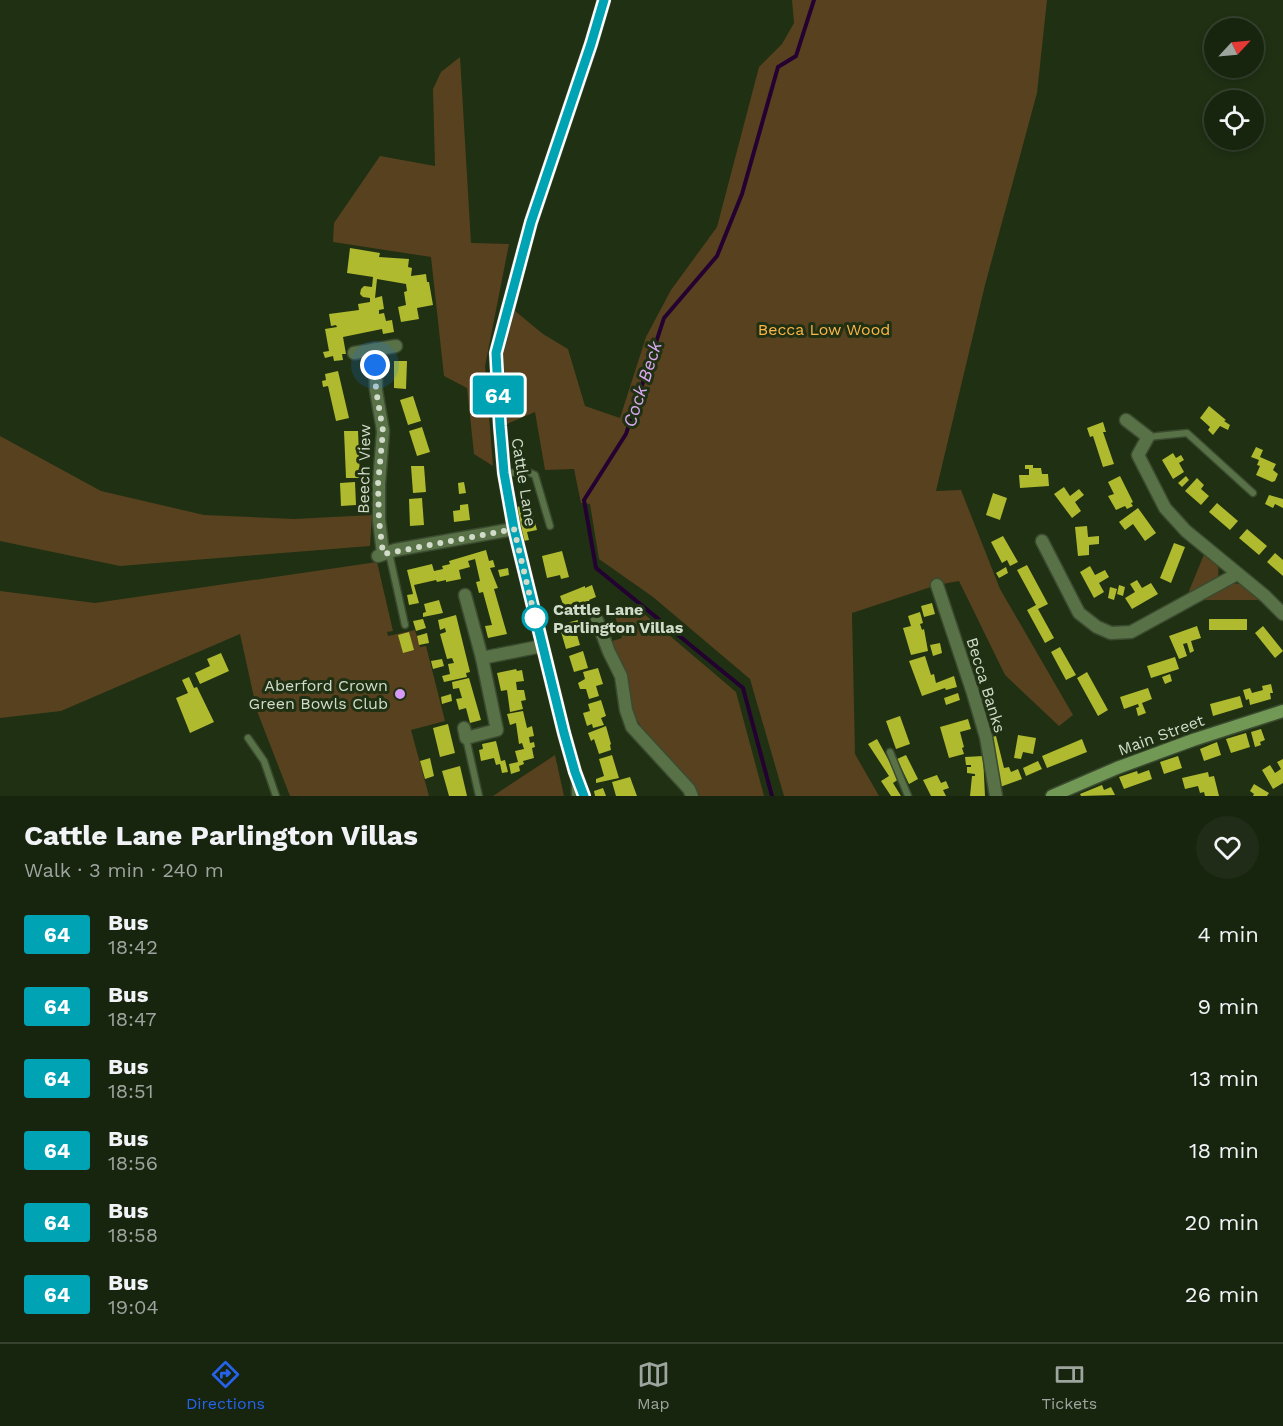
<!DOCTYPE html>
<html lang="en">
<head>
<meta charset="utf-8">
<style>
  body { margin:0; font-family:"Work Sans",sans-serif; background:#202c17; color:#f1f3f6; height:100vh; display:flex; flex-direction:column; font-size:22px; white-space:nowrap }
  * { box-sizing:border-box; margin:0 }
  p { font-size:20px; color:#9ea49e }
  .icon { flex:none; width:33px; height:33px; fill:none; stroke:currentColor; stroke-width:2; stroke-linecap:round; stroke-linejoin:round }
  .map { position:relative; height:796px; overflow:hidden }
  .panel { display:flex; flex-direction:column; background:#17240e; flex:1 }
  .panel>* { flex:none }
  .badge { padding:0 12px; border-radius:4px; font-size:21px; line-height:39px }
  .needle { width:39px; rotate:64deg }
  .tools { position:absolute; left:1204px; top:18px; display:grid; gap:12px }
  .tools a { display:grid; place-items:center; width:60px; height:60px; border-radius:50%; background:#17240e; box-shadow:0 3px 9px #0003,0 0 0 2px #36412e; font-size:30px }
  .you { position:absolute; width:30px; height:30px; margin:-15px; border:4px solid #fff; border-radius:50%; background:#1a73e8; box-shadow:0 0 0 9px #1a73e833 }
  .map>.badge { position:absolute; translate:-50% -50%; box-shadow:0 0 0 3px #fff }
  .round { display:grid; place-items:center; flex:none; width:63px; height:63px; border-radius:32px; background:#202c17 }
  .summary { display:flex; align-items:center; justify-content:space-between; height:102px; padding:0 24px }
  h1 { font-size:28px; font-weight:700; line-height:45px }
  ul { padding:0; list-style:none }
  li { display:flex; align-items:center; gap:18px; height:72px; padding:0 24px }
  li div { flex:1 }
  li b { display:block; font-size:22px }
  li em { font-style:normal }
  li .badge { min-width:66px; font-weight:700; text-align:center }
  .dock { display:flex; justify-content:space-around; align-items:center; height:84px; border-top:2px solid #36412e; background:#17240e; font-size:16px; color:#9ea49e }
  .dock a { display:grid; justify-items:center; gap:3px }
  .dock .selected { color:#2563eb }
  .map>svg:first-child { display:block }
  .green { fill:#58411f }
  .lines { fill:none; stroke-linecap:round; stroke-linejoin:round }
  .stream { stroke:#230232; stroke-width:4 }
  .building { fill:#b0ba2f }
  .lane-casing { stroke:#3b4b30; stroke-width:9 }
  .street-casing { stroke:#3b4b30; stroke-width:15 }
  .secondary-casing { stroke:#3b4b30; stroke-width:15 }
  .lane { stroke:#587147; stroke-width:6 }
  .street { stroke:#587147; stroke-width:12 }
  .secondary { stroke:#719955; stroke-width:12 }
  .line-casing { stroke:#fff; stroke-width:14 }
  .line { stroke:#00a3b4; stroke-width:9 }
  .walk { stroke:#d0dbc9; stroke-width:6; stroke-dasharray:0 10.8 }
  .stop-dot { fill:#fff; stroke:#00a3b4; stroke-width:3 }
  .poi-dot { fill:#d89af8; stroke:#1f3013; stroke-width:2 }
  .labels { text-anchor:middle; dominant-baseline:central; stroke-width:6; stroke-linejoin:round; paint-order:stroke }
  .park-label { font-size:16px; fill:#feb548; stroke:#1f3013 }
  .street-label { font-size:16px; fill:#d0dbc9; stroke:#1f3013 }
  .stop-label { font-size:16px; font-weight:bold; fill:#d0dbc9; stroke:#1f3013; text-anchor:start }
  .poi-label { font-size:16px; fill:#d0dbc9; stroke:#1f3013; text-anchor:end }
  .water-label { font-size:18px; font-style:italic; fill:#d8a9f1; stroke:#1f3013 }
</style>
</head>
<body>
<div class="map">
<svg width="1283" height="796" viewBox="0 0 1283 796">
  <rect width="100%" height="100%" fill="#1f3013"/>
  <g class="green">
    <polygon points="792,0 1047,0 1037,93 985,285 936,491 961,490 1000,589 1073,715 1059,726 1005,675 959,581 937,585 852,613 855,754 879,796 784,796 750,679 653,597 599,559 590,504 581,503 574,469 545,470 535,412 500,427 496,353 509,306 543,334 568,349 585,406 620,418 646,337 671,290 717,227 759,67 782,44 794,23"/>
    <polygon points="460,57 471,243 509,244 485,366 493,466 474,454 467,388 444,376 431,257 333,242 334,223 380,156 435,166 433,89 441,72"/>
    <polygon points="0,436 101,491 204,515 294,519 372,515 370,546 120,566 0,541"/>
    <path d="M1205 552C1213 560 1221 564 1218 576L1191 594 1189 591Z"/>
    <polygon points="377,562 393,631 387,632 388,636 415,630 420,647 426,646 445,721 411,730 429,796 290,796 257,711 240,634 61,711 0,718 0,591 95,603"/>
    <polygon points="1233,583 1244,585 1260,598 1258,600 1201,600 1228,584"/>
    <polygon points="636,607 736,692 764,796 699,796 689,781 642,728 635,717 631,707 627,680 609,642 622,638 613,610"/>
    <polygon points="555,755 564,796 493,796"/>
  </g>
  <g class="lines">
    <polyline class="stream" points="772,796 743,688 596,568 584,500 626,434 664,318 717,256 742,194 778,67 796,56 814,0"/>
  </g>
  <g class="building">
    <polygon points="350,248 380,253 379,257 409,259 408,267 412,268 411,276 426,274 427,282 429,282 433,305 417,308 419,319 401,322 398,307 406,305 404,292 407,291 406,284 377,279 375,298 382,296 384,309 379,310 379,314 384,313 386,321 392,320 394,332 383,334 382,329 343,337 346,354 342,354 343,360 334,361 333,356 325,358 323,352 329,351 325,329 337,327 336,325 331,326 329,314 359,310 358,304 370,302 370,298 363,297 360,294 361,289 364,286 372,287 373,277 347,273"/>
    <polygon points="394,361 407,361 406,389 394,388"/>
    <polygon points="338,371 349,418 336,421 328,386 323,387 322,381 326,380 325,374"/>
    <polygon points="413,396 421,421 408,425 400,400"/>
    <polygon points="1209,406 1226,420 1224,421 1230,425 1228,430 1220,426 1213,435 1208,430 1210,427 1200,418"/>
    <polygon points="1103,422 1106,432 1103,432 1114,464 1103,467 1093,436 1090,437 1087,428"/>
    <polygon points="422,427 430,452 417,456 409,431"/>
    <polygon points="344,431 358,431 360,478 346,478"/>
    <polygon points="1256,447 1263,450 1260,457 1276,464 1273,470 1278,474 1275,481 1272,482 1256,475 1260,466 1257,465 1259,460 1251,457"/>
    <polygon points="1173,453 1176,458 1181,455 1184,460 1179,463 1184,472 1173,479 1162,460"/>
    <polygon points="1025,465 1033,465 1033,468 1041,468 1042,474 1048,474 1049,486 1020,488 1019,475 1029,475 1029,469 1025,469"/>
    <polygon points="411,466 424,466 426,492 413,493"/>
    <polygon points="1120,476 1133,502 1131,503 1133,506 1127,509 1125,506 1116,510 1108,496 1114,494 1108,482"/>
    <polygon points="1186,476 1189,480 1182,487 1178,483"/>
    <polygon points="1197,478 1204,485 1201,489 1209,496 1201,505 1185,491"/>
    <polygon points="355,482 356,505 341,506 340,483"/>
    <polygon points="464,482 466,493 459,494 458,483"/>
    <polygon points="1064,487 1070,496 1079,489 1084,495 1075,502 1081,511 1072,518 1054,494"/>
    <polygon points="993,493 1007,498 1000,520 986,515"/>
    <polygon points="1269,495 1283,499 1283,508 1275,504 1273,508 1265,504"/>
    <polygon points="422,498 424,525 410,526 409,499"/>
    <polygon points="1217,503 1238,521 1230,530 1209,512"/>
    <polygon points="468,504 470,520 454,522 453,511 460,510 460,505"/>
    <polygon points="530,504 537,530 527,532 529,540 523,541 517,517 517,507"/>
    <polygon points="1138,508 1156,533 1145,541 1133,524 1125,530 1119,522"/>
    <polygon points="1087,526 1088,537 1099,536 1099,544 1089,545 1089,555 1078,556 1075,527"/>
    <polygon points="1247,529 1267,546 1259,555 1239,538"/>
    <polygon points="1003,536 1018,562 1010,566 1007,560 1002,563 991,542"/>
    <polygon points="1174,543 1185,547 1171,583 1160,578"/>
    <polygon points="486,550 489,561 493,560 495,567 490,568 498,588 494,589 507,634 488,638 485,626 492,625 483,592 479,593 476,582 480,581 475,559 468,561 470,567 459,570 461,579 446,582 446,580 437,582 436,580 414,585 419,603 409,605 407,595 413,594 407,570 432,564 434,571 443,569 442,566 450,564 449,561"/>
    <polygon points="562,551 569,577 561,579 560,575 547,578 542,556"/>
    <polygon points="1275,553 1283,560 1283,576 1267,562"/>
    <polygon points="1027,565 1048,604 1038,609 1054,638 1045,643 1027,610 1036,605 1017,570"/>
    <polygon points="1090,566 1095,575 1105,570 1109,577 1099,583 1104,592 1094,598 1080,572"/>
    <polygon points="1006,567 1008,573 999,578 996,573"/>
    <polygon points="508,568 509,575 500,577 498,570"/>
    <polygon points="1137,580 1142,588 1151,583 1158,594 1132,609 1125,598 1135,592 1130,584"/>
    <polygon points="592,585 596,597 589,600 590,602 565,610 560,596 585,586 585,588"/>
    <polygon points="1119,585 1125,587 1123,596 1117,594"/>
    <polygon points="1110,587 1117,589 1114,600 1108,598"/>
    <polygon points="439,600 443,613 423,617 423,613 426,612 424,604"/>
    <polygon points="932,603 935,614 924,617 921,606"/>
    <polygon points="920,612 923,623 920,624 922,630 924,629 928,651 911,655 903,628 911,626 908,616"/>
    <polygon points="456,615 470,672 466,673 467,677 444,682 442,676 450,674 448,664 454,663 452,658 447,659 440,634 446,632 445,628 440,630 438,620"/>
    <polygon points="423,619 426,628 416,631 413,621"/>
    <rect x="1209" y="619" width="38" height="11"/>
    <polygon points="578,620 580,627 575,628 580,645 566,649 559,625"/>
    <polygon points="1197,626 1201,638 1191,641 1194,651 1190,653 1187,643 1183,644 1187,656 1179,659 1169,636"/>
    <polygon points="1263,626 1283,651 1275,658 1255,633"/>
    <polygon points="409,632 414,650 403,653 398,635"/>
    <polygon points="427,633 429,643 419,645 417,636"/>
    <polygon points="940,643 942,653 933,656 930,645"/>
    <polygon points="1060,647 1076,675 1066,680 1051,652"/>
    <polygon points="583,651 588,668 574,672 569,656"/>
    <polygon points="221,653 229,671 200,684 195,673 210,666 207,659"/>
    <polygon points="925,656 931,675 934,674 936,683 954,676 957,687 946,690 945,688 922,696 909,661"/>
    <polygon points="1175,657 1179,669 1151,678 1147,666"/>
    <polygon points="442,659 444,666 433,669 431,661"/>
    <polygon points="598,668 603,684 596,686 599,696 589,699 586,689 580,689 578,683 585,679 583,672"/>
    <polygon points="516,669 517,671 522,670 524,681 516,682 517,690 524,690 526,700 521,701 523,709 510,712 507,690 501,691 497,673"/>
    <polygon points="1087,672 1108,710 1098,716 1077,678"/>
    <polygon points="1170,674 1172,681 1165,684 1162,677"/>
    <polygon points="189,677 194,688 197,687 214,722 190,733 176,698 188,693 182,680"/>
    <polygon points="469,678 481,720 470,723 466,708 459,710 456,699 462,698 459,688 453,689 452,682"/>
    <polygon points="1271,684 1273,693 1270,693 1271,699 1250,705 1249,699 1246,700 1243,690 1250,688 1252,693 1263,690 1262,686"/>
    <polygon points="1148,688 1152,699 1142,703 1146,713 1138,716 1136,708 1139,707 1138,704 1124,709 1120,697"/>
    <polygon points="958,693 960,700 946,705 944,698"/>
    <polygon points="451,694 452,701 442,704 441,697"/>
    <polygon points="1240,696 1243,707 1213,716 1210,704"/>
    <polygon points="601,700 606,716 601,718 604,725 593,728 592,724 587,726 583,713 590,711 588,704"/>
    <polygon points="523,711 527,728 532,726 534,736 529,737 530,743 534,742 535,747 532,748 534,758 523,761 524,764 519,766 520,771 511,774 509,764 518,762 515,751 524,749 522,743 519,744 516,723 510,725 507,714"/>
    <polygon points="900,716 910,744 896,749 886,721"/>
    <polygon points="968,719 971,729 960,732 964,747 962,748 964,754 949,758 940,727"/>
    <polygon points="448,724 455,753 440,757 433,728"/>
    <polygon points="606,726 611,744 610,745 611,750 599,754 594,739 591,741 588,733"/>
    <polygon points="1261,729 1265,740 1260,742 1261,745 1255,747 1251,732"/>
    <polygon points="1246,733 1250,747 1231,753 1226,739"/>
    <polygon points="1018,735 1036,738 1033,754 1023,752 1021,759 1014,758"/>
    <polygon points="996,736 1004,768 1009,767 1011,772 1018,769 1022,779 1000,787 988,738"/>
    <polygon points="877,739 899,779 893,783 901,796 891,796 881,781 889,776 868,744"/>
    <polygon points="1082,739 1087,752 1047,768 1042,756"/>
    <polygon points="496,741 501,761 505,760 508,772 502,773 500,764 496,765 494,758 481,761 479,750 483,749 482,744"/>
    <polygon points="1217,742 1221,755 1204,761 1200,749"/>
    <polygon points="612,755 619,778 596,783 596,779 604,776 599,759"/>
    <polygon points="906,755 918,779 909,784 897,759"/>
    <polygon points="983,756 985,796 970,796 972,776 975,776 975,774 967,773 967,767 971,767 971,765 966,765 965,757"/>
    <polygon points="1178,756 1182,768 1164,774 1160,762"/>
    <polygon points="430,758 434,776 425,779 420,761"/>
    <polygon points="1283,759 1283,783 1273,789 1262,770 1270,765 1275,773 1281,769 1277,762"/>
    <polygon points="1038,761 1042,769 1026,776 1023,768"/>
    <polygon points="460,766 467,796 449,796 442,771"/>
    <polygon points="1149,770 1152,779 1124,789 1119,777 1137,771 1138,774"/>
    <polygon points="1208,772 1209,777 1214,776 1219,796 1205,796 1204,792 1200,793 1198,786 1185,789 1182,778"/>
    <polygon points="937,775 941,783 946,781 949,788 943,790 946,796 931,796 923,780"/>
    <polygon points="630,777 637,796 616,796 612,782"/>
    <polygon points="1254,784 1269,793 1267,796 1253,796 1254,794 1250,791"/>
    <polygon points="1102,785 1104,790 1111,787 1115,795 1081,796 1080,794"/>
    <polygon points="603,788 606,796 595,796 594,791"/>
  </g>
  <g class="lines">
    <g class="lane-casing">
      <g id="lane">
        <polyline points="1148,437 1187,433 1253,493"/>
        <polyline points="504,473 528,472 535,475 550,526"/>
        <polyline points="389,553 405,625"/>
        <polyline points="248,738 264,761 276,796"/>
        <polyline points="466,738 479,796"/>
        <polyline points="890,752 908,796"/>
        <polyline points="575,782 575,796"/>
      </g>
    </g>
    <g class="street-casing">
      <g id="street">
        <polyline points="375,349 376,390 383,431 379,484 379,520 383,554"/>
        <polyline points="354,353 396,346"/>
        <polyline points="1126,420 1148,437 1138,455 1165,508 1186,531 1265,596 1283,614"/>
        <polyline points="1042,541 1079,613 1097,627 1111,633 1131,632 1237,574"/>
        <polyline points="378,556 395,550 514,529"/>
        <polyline points="937,585 973,693 986,737 996,796"/>
        <polyline points="597,620 609,652 621,676 626,710 632,727 689,789 692,796"/>
        <polyline points="482,658 542,646"/>
        <polyline points="464,728 466,738 497,730 482,658 465,595"/>
      </g>
    </g>
    <g class="secondary-casing">
      <g id="secondary">
        <polyline points="584,796 575,772 564,733 514,529 504,473 500,427 496,353 531,222 591,44 604,0"/>
        <polyline points="1052,796 1117,768 1193,740 1283,711"/>
      </g>
    </g>
    <use href="#lane" class="lane"/>
    <use href="#street" class="street"/>
    <use href="#secondary" class="secondary"/>
  </g>
  <g class="lines">
    <g class="line-casing">
      <polyline id="line" points="584,796 575,772 564,733 514,529 504,473 500,426 496,353 531,222 591,44 604,0"/>
    </g>
    <use href="#line" class="line"/>
    <polyline class="walk" points="375,365 376,390 383,431 378,484 379,520 383,554 514,529 535,618"/>
  </g>
  <circle class="stop-dot" cx="535" cy="618" r="12"/>
  <circle class="poi-dot" cx="400" cy="694" r="6"/>
  <g class="labels">
    <g class="park-label">
      <text x="824" y="329">Becca Low Wood</text>
    </g>
    <g class="street-label">
      <text transform="translate(364 469) rotate(-89)">Beech View</text>
      <text transform="translate(524 482) rotate(81)">Cattle Lane</text>
      <text transform="translate(986 685) rotate(73)">Becca Banks</text>
      <text transform="translate(1161 735) rotate(-20)">Main Street</text>
    </g>
    <g class="stop-label">
      <text x="553" y="609">Cattle Lane<tspan x="553" dy="18">Parlington Villas</tspan></text>
    </g>
    <g class="poi-label">
      <text x="388" y="685">Aberford Crown<tspan x="388" dy="18">Green Bowls Club</tspan></text>
    </g>
    <g class="water-label">
      <text transform="translate(642 384) rotate(-72)">Cock Beck</text>
    </g>
  </g>
</svg>
<div class="tools">
<a><svg class="needle" viewBox="-14 -14 28 28"><path d="M0-13l5 13h-10z" fill="#e53935"/><path d="M0 13l5-13h-10z" fill="#9ea49e"/></svg></a>
<a><svg class="icon" aria-label="locate" viewBox="0 0 24 24"><circle cx="12" cy="12" r="6"/><path d="M12 2v4M12 18v4M2 12h4M18 12h4"/></svg></a>
</div>
<div class="you" style="left:375px;top:365px"></div>
<b class="badge" style="left:498px;top:395px;background:#00a3b4;color:#fff">64</b>
</div>
<section class="panel">
<div class="summary"><div><h1>Cattle Lane Parlington Villas</h1><p>Walk · 3 min · 240 m</p></div><a class="round"><svg class="icon" aria-label="heart" viewBox="0 0 24 24"><path d="M12 20l-8-8c-3-5 5-10 8-4 3-6 11-1 8 4z"/></svg></a></div>
<ul>
<li><span class="badge" style="background:#00a3b4;color:#fff">64</span><div><b>Bus</b><p>18:42</p></div><em>4 min</em></li>
<li><span class="badge" style="background:#00a3b4;color:#fff">64</span><div><b>Bus</b><p>18:47</p></div><em>9 min</em></li>
<li><span class="badge" style="background:#00a3b4;color:#fff">64</span><div><b>Bus</b><p>18:51</p></div><em>13 min</em></li>
<li><span class="badge" style="background:#00a3b4;color:#fff">64</span><div><b>Bus</b><p>18:56</p></div><em>18 min</em></li>
<li><span class="badge" style="background:#00a3b4;color:#fff">64</span><div><b>Bus</b><p>18:58</p></div><em>20 min</em></li>
<li><span class="badge" style="background:#00a3b4;color:#fff">64</span><div><b>Bus</b><p>19:04</p></div><em>26 min</em></li>
</ul>
</section>
<nav class="dock">
<a class="selected"><svg class="icon" aria-label="directions" viewBox="0 0 24 24"><path d="M12 3l9 9-9 9-9-9zM9 14v-3h6M13 9l2 2-2 2"/></svg>Directions</a>
<a><svg class="icon" aria-label="map" viewBox="0 0 24 24"><path d="M3 6l6-2 6 2 6-2v14l-6 2-6-2-6 2zM9 4v14M15 6v14"/></svg>Map</a>
<a><svg class="icon" aria-label="tickets" viewBox="0 0 24 24"><path d="M3 7h18v10H3zM15 7v10"/></svg>Tickets</a>
</nav>
</body>
</html>
